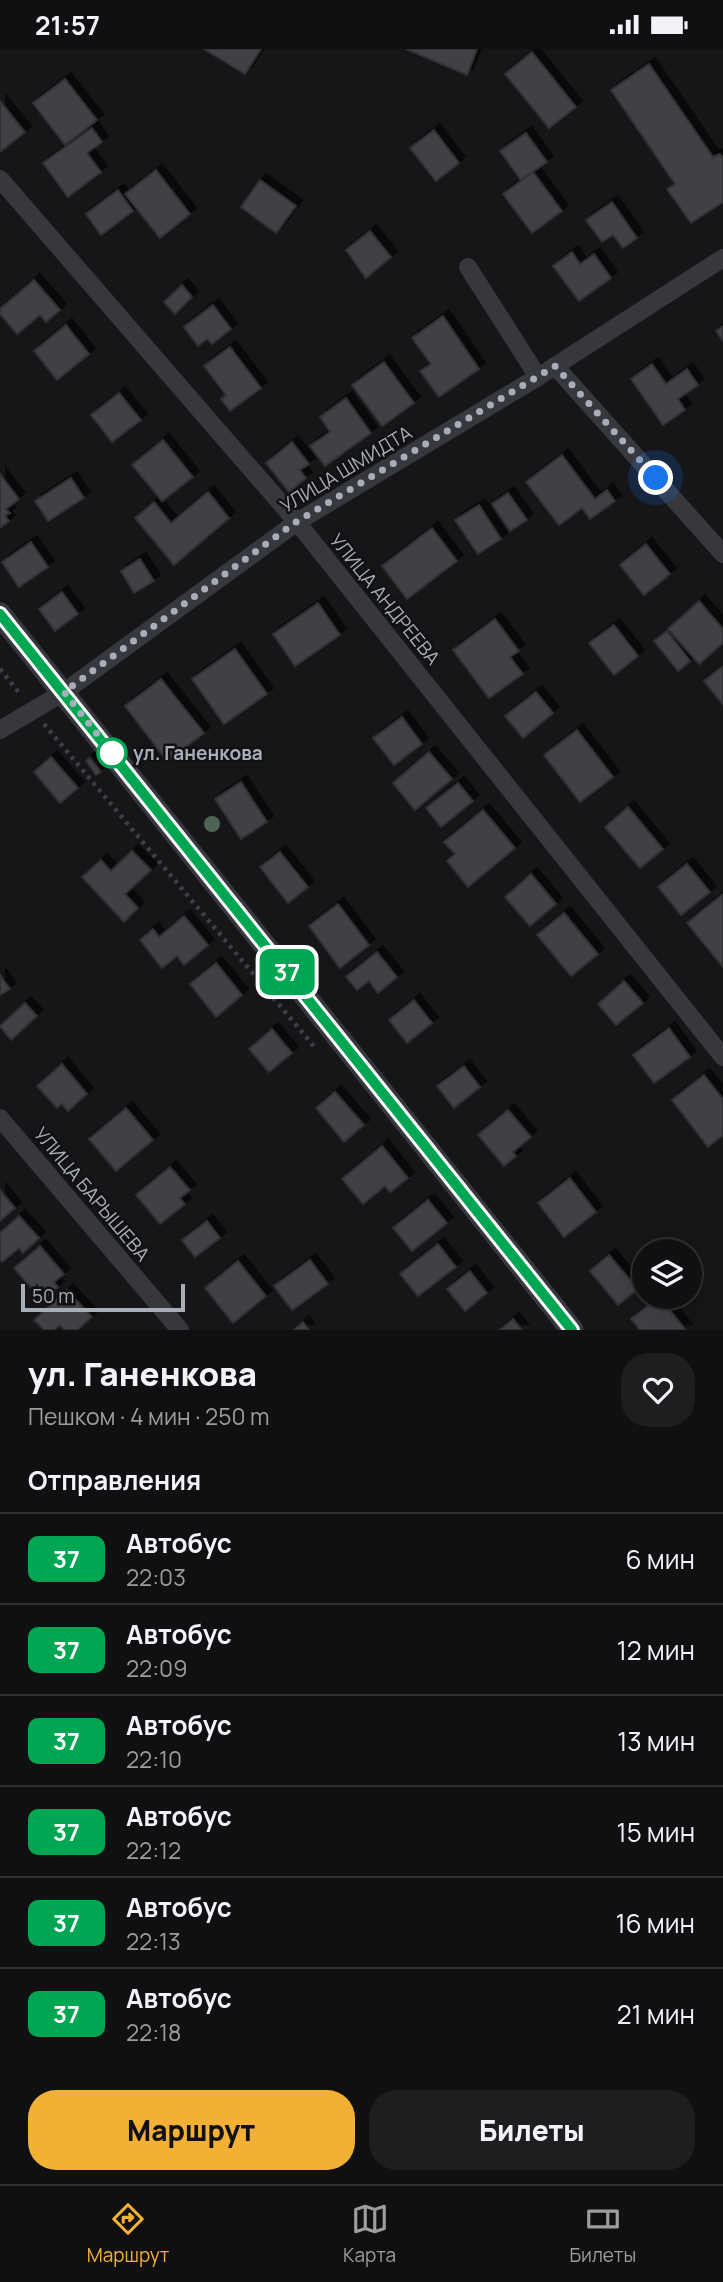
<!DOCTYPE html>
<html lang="ru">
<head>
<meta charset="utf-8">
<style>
  body { margin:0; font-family:Manrope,sans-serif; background:#1e1e20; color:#f1f3f6; height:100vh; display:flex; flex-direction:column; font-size:26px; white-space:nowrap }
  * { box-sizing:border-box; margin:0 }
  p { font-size:23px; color:#9c9d9f }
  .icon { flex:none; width:38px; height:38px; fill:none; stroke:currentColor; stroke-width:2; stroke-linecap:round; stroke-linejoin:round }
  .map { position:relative; height:1281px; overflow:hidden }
  .details { display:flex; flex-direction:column; background:#101012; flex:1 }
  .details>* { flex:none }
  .badge { padding:0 14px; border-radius:10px; font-size:24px; line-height:46px }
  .tools { position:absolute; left:632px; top:1190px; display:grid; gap:14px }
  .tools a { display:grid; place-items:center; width:70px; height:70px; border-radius:50%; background:#101012; box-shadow:0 7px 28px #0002,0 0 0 2px #303032; font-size:35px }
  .scale { position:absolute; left:21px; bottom:18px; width:164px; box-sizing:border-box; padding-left:7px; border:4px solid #a8adb8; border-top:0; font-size:19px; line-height:24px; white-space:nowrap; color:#a8adb8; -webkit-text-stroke:5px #111113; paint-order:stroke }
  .you { position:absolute; width:35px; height:35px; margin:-18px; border:5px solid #fff; border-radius:50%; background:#1a73e8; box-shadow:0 0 0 10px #1a73e833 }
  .map>.badge { position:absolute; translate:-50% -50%; box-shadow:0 0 0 4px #fff }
  h2 { padding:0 28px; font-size:26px; line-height:63px }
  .round { display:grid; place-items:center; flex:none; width:74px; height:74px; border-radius:28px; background:#1e1e20 }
  .headline { display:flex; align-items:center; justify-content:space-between; height:119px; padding:0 28px }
  h1 { font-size:33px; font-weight:800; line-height:52px }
  .primary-button { display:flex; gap:14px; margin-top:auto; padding:14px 28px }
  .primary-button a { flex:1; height:80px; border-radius:28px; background:#f2b134; color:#111; font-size:28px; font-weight:800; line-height:80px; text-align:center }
  .primary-button a+a { background:#1e1e20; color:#f1f3f6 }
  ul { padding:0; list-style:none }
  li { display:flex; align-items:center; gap:21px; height:91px; padding:0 28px; border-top:2px solid #303032 }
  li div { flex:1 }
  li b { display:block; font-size:26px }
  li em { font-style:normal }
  li .badge { min-width:77px; font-weight:700; text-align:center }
  .status { display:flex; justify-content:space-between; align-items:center; height:49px; padding:0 35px; background:#101012; direction:ltr }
  .status svg { height:19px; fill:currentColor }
  .menu { display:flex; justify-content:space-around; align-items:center; height:98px; border-top:2px solid #303032; background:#101012; font-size:19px; color:#9c9d9f }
  .menu a { display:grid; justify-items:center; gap:4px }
  .menu .current { color:#f2b134 }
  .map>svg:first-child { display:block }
  .building { fill:#404145; stroke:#303034; stroke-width:2; filter:url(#shadow) }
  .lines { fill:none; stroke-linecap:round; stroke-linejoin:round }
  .path { stroke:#3d3f44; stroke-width:4.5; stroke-dasharray:3.5 5; stroke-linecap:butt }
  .minor { stroke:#37383d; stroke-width:18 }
  .tertiary { stroke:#37383d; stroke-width:23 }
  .tree { fill:#506452 }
  .line-casing { stroke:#fff; stroke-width:16 }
  .line { stroke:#00a651; stroke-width:10 }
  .walk { stroke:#a8adb8; stroke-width:7; stroke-dasharray:0 12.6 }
  .stop-dot { fill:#fff; stroke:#00a651; stroke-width:3.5 }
  .labels { text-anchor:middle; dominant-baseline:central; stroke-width:5; stroke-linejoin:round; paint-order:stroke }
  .street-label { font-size:19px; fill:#a8adb8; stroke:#111113 }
  .stop-label { font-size:19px; font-weight:bold; fill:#a8adb8; stroke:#111113; text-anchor:start }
</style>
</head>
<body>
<div class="status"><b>21:57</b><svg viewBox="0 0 49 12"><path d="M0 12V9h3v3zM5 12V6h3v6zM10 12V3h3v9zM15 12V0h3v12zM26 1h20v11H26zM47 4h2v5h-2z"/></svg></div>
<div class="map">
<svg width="723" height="1281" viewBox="0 0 723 1281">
  <defs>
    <filter id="shadow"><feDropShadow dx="6" dy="-6" stdDeviation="0" flood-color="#0009"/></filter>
  </defs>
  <rect width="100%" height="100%" fill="#161618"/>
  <g class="building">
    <polygon points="204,0 261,0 245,25"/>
    <polygon points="406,0 477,0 467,26"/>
    <polygon points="532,3 576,58 549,79 505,25"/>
    <polygon points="649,15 713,108 720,105 723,109 723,153 691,174 667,140 675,135 611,41"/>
    <polygon points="65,30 97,71 65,96 33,54"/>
    <polygon points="0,52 25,83 0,103"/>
    <polygon points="92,79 102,93 87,104 101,123 68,148 43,114"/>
    <polygon points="434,81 459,114 436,132 410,99"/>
    <polygon points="526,84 547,113 521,131 500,102"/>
    <polygon points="156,121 190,165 160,189 125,145"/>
    <polygon points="533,123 562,162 532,184 503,145"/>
    <polygon points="260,131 296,157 276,184 241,158"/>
    <polygon points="118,141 133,162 101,186 86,165"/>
    <polygon points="612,153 637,189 623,199 613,186 602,193 586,171"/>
    <polygon points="370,182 391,208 366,229 346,201"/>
    <polygon points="572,203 580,215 594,205 611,229 579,252 553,217"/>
    <polygon points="34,231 60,261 46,273 40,266 17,285 0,265 0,260"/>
    <polygon points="182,236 192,248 175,265 164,253"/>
    <polygon points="213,256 231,280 212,295 207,290 198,297 184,278"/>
    <polygon points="443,267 479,320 439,348 420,322 431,315 412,289"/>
    <polygon points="66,276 89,305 57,331 34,302"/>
    <polygon points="723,277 723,292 716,282"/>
    <polygon points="230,298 261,339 230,362 221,350 226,346 204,317"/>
    <polygon points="384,313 414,354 382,377 352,336"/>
    <polygon points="652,315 666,335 687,320 698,336 678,350 685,361 663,376 631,330"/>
    <polygon points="119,344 141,371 112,393 91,366"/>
    <polygon points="346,349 371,384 325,417 310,397 330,383 320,368"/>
    <polygon points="163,391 193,428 162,452 132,416"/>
    <polygon points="292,393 309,415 300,421 306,429 289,443 266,414"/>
    <polygon points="562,406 595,450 607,441 615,452 590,470 582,459 559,476 526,433"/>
    <polygon points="0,425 19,450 6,460 10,464 5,467 9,472 0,479"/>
    <polygon points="71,429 84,449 48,472 35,452"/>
    <polygon points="208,443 229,469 174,516 135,469 154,453 171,474"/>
    <polygon points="508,444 527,471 510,482 492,455"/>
    <polygon points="479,456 501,490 478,505 455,471"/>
    <polygon points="432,479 457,512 407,550 382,517"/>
    <polygon points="31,493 48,518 19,538 2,513"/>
    <polygon points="646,495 670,525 644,546 620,516"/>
    <polygon points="140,510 154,532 134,544 121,522"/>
    <polygon points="62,543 78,565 55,582 39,560"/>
    <polygon points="699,552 723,580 723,594 699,615 668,580"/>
    <polygon points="318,554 340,586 295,617 273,585"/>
    <polygon points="495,570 519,602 510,608 523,625 489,649 453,601"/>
    <polygon points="614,576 638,607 614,626 589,594"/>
    <polygon points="667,582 690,612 678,622 654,592"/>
    <polygon points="235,600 267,645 224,675 192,630"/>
    <polygon points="723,617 723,656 704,632"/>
    <polygon points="161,630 204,684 167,712 125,657"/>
    <polygon points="536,643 553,664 523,689 505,667"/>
    <polygon points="402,668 422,695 394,716 373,689"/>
    <polygon points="577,681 613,728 580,753 544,706"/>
    <polygon points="429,703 452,730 415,761 393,734"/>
    <polygon points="51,708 78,739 60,754 34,723"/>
    <polygon points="90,709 101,723 96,726 86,712"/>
    <polygon points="241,733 267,773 241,790 215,750"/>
    <polygon points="458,734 473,752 441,778 426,759"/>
    <polygon points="628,758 663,800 640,819 605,778"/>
    <polygon points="483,761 515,799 468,838 447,812 455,805 444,793"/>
    <polygon points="132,802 151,821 125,845 138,859 124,873 82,828 101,811 111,822"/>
    <polygon points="280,803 308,838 288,854 260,818"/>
    <polygon points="687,815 710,843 681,866 658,838"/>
    <polygon points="531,825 556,855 530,877 505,848"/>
    <polygon points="723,845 723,918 687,874"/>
    <polygon points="338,855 369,896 340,919 309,877"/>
    <polygon points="564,864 598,905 571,927 537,886"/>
    <polygon points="184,867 208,896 184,916 177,907 162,919 140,891 153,880 159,888"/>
    <polygon points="377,903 397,928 378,944 369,932 357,941 346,928"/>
    <polygon points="216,914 242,946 216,968 190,935"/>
    <polygon points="0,926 10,940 0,946"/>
    <polygon points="624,932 643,954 616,976 598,955"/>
    <polygon points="414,951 432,974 407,994 389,971"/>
    <polygon points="25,954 37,967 11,991 0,977"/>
    <polygon points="669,979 690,1008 654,1034 633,1006"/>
    <polygon points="272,980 292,1004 269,1023 249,1000"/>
    <polygon points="62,1015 87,1045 68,1062 62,1055 57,1059 37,1037"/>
    <polygon points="464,1017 480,1038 454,1059 437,1037"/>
    <polygon points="704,1026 723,1050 723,1086 708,1098 672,1051"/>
    <polygon points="335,1043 364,1076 344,1093 316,1059"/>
    <polygon points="126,1059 153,1091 116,1122 89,1090"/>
    <polygon points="508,1061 531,1088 513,1103 516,1107 504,1117 478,1086"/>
    <polygon points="382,1097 408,1129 390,1143 385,1137 363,1155 342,1130"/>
    <polygon points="170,1118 190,1141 180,1149 185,1155 160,1175 136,1146"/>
    <polygon points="570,1129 596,1163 564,1188 538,1154"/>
    <polygon points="0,1141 15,1159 0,1172"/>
    <polygon points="428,1151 447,1174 412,1202 393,1179"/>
    <polygon points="19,1167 39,1189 23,1204 19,1199 2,1213 0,1211 0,1184"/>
    <polygon points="207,1172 220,1189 195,1208 182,1191"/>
    <polygon points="438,1195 456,1218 418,1247 400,1225"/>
    <polygon points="40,1197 64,1225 54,1233 58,1238 42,1251 14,1219"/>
    <polygon points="609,1206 638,1240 618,1256 590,1222"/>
    <polygon points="310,1211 328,1235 292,1261 274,1237"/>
    <polygon points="238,1212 266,1247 233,1274 205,1239"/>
    <polygon points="470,1222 487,1244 465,1262 447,1240"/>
    <polygon points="67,1241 92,1268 77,1281 64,1281 60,1276 54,1281 44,1281 34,1271"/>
    <polygon points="659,1248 686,1281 640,1281 631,1270"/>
    <polygon points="513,1270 522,1281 500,1281"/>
    <polygon points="303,1273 309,1281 294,1281"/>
  </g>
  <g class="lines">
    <g class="path">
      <polyline points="0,620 21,646"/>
      <polyline points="44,675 317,1001"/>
    </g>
    <g class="minor">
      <polyline points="0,130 297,473 723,1008"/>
      <polyline points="468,218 538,328"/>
      <polyline points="555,317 723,505"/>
      <polyline points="0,681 64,643 297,473 538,328 723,209"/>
      <polyline points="0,1069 180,1281"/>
    </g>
    <polyline class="tertiary" points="0,565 572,1281"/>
  </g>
  <circle class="tree" cx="212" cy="775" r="8"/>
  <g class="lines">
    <g class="line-casing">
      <polyline id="line" points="0,565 572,1281"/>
    </g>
    <use href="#line" class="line"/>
    <polyline class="walk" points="112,704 64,643 296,473 555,317 656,429"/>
  </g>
  <circle class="stop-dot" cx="112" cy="704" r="14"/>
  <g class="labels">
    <g class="street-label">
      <text transform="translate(346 420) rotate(-31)">УЛИЦА ШМИДТА</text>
      <text transform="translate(385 550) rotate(51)">УЛИЦА АНДРЕЕВА</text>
      <text transform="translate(92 1145) rotate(50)">УЛИЦА БАРЫШЕВА</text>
    </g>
    <g class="stop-label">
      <text x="133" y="704">ул. Ганенкова</text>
    </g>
  </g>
</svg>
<div class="tools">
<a><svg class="icon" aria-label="layers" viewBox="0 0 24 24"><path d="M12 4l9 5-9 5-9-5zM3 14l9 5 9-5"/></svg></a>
</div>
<div class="scale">50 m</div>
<div class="you" style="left:656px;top:429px"></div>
<b class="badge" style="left:287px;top:923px;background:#00a651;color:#fff">37</b>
</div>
<section class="details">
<div class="headline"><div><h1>ул. Ганенкова</h1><p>Пешком · 4 мин · 250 m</p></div><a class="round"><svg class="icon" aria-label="heart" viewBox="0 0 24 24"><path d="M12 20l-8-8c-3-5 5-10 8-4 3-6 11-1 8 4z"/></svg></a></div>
<h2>Отправления</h2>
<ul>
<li><span class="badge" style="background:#00a651;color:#fff">37</span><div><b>Автобус</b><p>22:03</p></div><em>6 мин</em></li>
<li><span class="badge" style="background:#00a651;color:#fff">37</span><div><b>Автобус</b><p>22:09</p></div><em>12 мин</em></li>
<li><span class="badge" style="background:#00a651;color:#fff">37</span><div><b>Автобус</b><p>22:10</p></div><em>13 мин</em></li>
<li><span class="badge" style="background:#00a651;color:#fff">37</span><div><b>Автобус</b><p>22:12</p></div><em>15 мин</em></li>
<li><span class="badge" style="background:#00a651;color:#fff">37</span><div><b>Автобус</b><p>22:13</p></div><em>16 мин</em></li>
<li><span class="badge" style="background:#00a651;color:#fff">37</span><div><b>Автобус</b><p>22:18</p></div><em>21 мин</em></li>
</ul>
<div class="primary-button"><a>Маршрут</a><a>Билеты</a></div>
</section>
<nav class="menu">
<a class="current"><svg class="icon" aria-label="directions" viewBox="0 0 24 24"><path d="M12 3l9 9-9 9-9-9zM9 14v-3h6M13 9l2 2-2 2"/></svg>Маршрут</a>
<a><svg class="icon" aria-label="map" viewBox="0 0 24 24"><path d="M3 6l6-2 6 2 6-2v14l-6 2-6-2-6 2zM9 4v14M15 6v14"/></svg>Карта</a>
<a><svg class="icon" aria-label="tickets" viewBox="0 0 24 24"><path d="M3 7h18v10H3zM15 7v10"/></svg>Билеты</a>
</nav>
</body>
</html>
